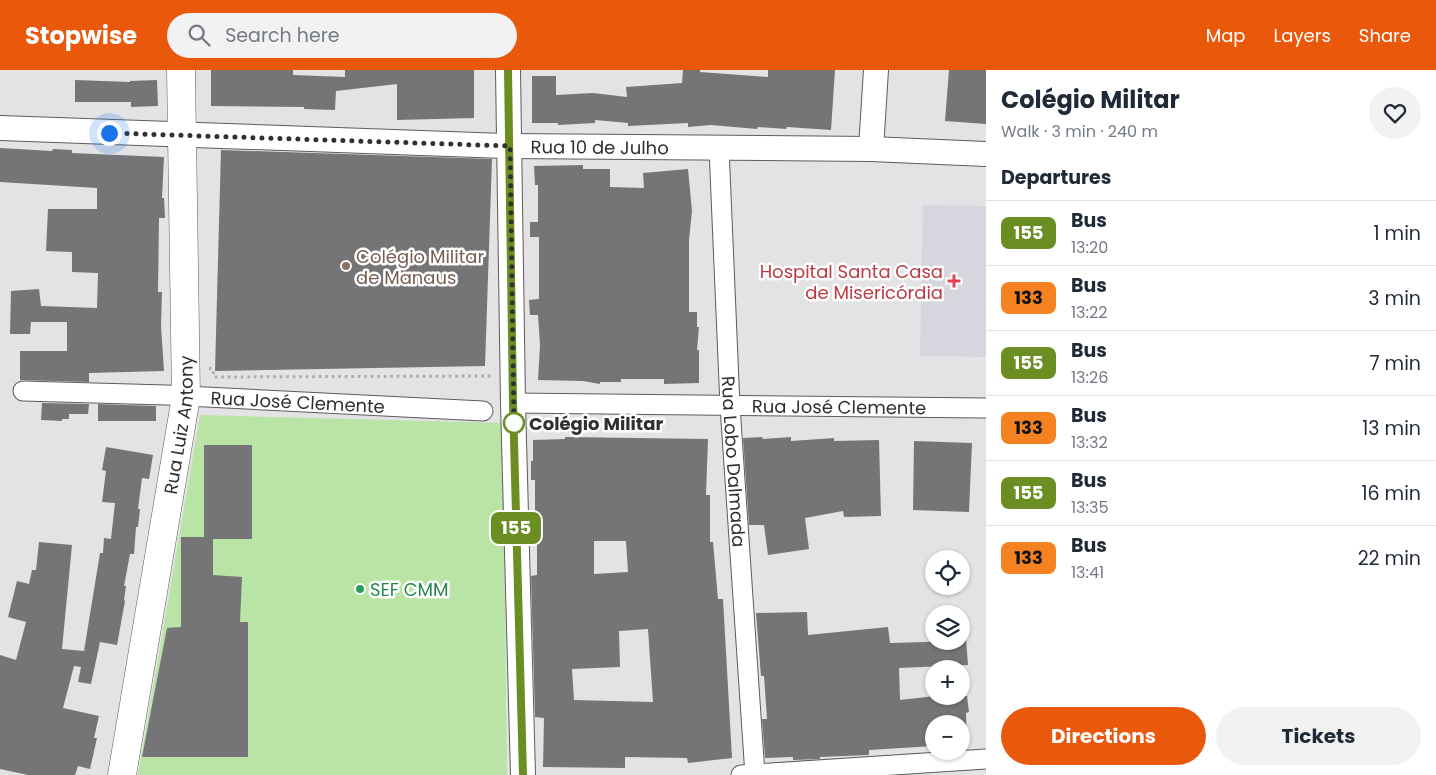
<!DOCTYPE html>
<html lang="en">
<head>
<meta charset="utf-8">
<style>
  body { margin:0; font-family:Poppins,sans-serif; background:#f2f2f3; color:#1f2937; height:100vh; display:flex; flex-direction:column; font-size:19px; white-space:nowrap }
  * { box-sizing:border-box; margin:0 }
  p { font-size:16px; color:#747a83 }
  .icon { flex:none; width:28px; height:28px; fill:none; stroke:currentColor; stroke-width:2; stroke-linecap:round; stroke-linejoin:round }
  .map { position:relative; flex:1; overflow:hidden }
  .drawer { display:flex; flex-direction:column; background:#fff; width:450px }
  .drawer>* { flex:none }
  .badge { padding:0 10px; border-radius:8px; font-size:18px; line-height:32px }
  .tools { position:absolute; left:925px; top:480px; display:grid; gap:10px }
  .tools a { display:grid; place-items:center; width:45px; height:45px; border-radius:50%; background:#fff; box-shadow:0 1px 4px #0004; font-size:25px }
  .you { position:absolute; width:25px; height:25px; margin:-12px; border:4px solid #fff; border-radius:50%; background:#1a73e8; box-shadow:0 0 0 8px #1a73e833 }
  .map>.badge { position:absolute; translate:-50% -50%; box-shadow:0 0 0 2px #fff }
  h2 { padding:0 15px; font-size:19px; line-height:45px }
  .round { display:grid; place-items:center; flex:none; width:52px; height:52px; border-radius:26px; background:#f2f2f3 }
  .summary { display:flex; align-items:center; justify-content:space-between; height:85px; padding:0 15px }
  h1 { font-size:24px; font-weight:700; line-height:38px }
  .action { display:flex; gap:10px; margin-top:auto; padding:10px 15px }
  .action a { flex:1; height:58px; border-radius:30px; background:#ea580c; color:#fff; font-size:20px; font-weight:700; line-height:58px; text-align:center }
  .action a+a { background:#f2f2f3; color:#1f2937 }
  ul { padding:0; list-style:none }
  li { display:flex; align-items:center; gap:15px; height:65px; padding:0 15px; border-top:1px solid #e0e1e3 }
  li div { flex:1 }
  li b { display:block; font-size:19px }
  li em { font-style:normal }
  li .badge { min-width:55px; font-weight:700; text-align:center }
  header { display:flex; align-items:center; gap:30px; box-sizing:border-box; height:70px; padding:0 25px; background:#ea580c; color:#fff }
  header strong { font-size:24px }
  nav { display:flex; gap:28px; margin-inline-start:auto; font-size:18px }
  .search { width:350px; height:45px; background:#f2f2f3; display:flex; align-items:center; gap:12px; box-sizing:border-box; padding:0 18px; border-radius:28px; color:#747a83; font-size:19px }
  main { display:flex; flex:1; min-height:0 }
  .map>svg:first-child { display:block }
  .built { fill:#d6d6df }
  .green { fill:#b9e4a6 }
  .building { fill:#757577; fill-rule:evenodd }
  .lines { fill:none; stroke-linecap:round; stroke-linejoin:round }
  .minor-casing { stroke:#5c5c5d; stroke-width:21 }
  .tertiary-casing { stroke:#5c5c5d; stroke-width:26 }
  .secondary-casing { stroke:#5c5c5d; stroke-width:29 }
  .path { stroke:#aaaaac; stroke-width:3; stroke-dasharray:2.5 4; stroke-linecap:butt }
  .minor { stroke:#fff; stroke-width:19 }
  .tertiary { stroke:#fff; stroke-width:24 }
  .secondary { stroke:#fff; stroke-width:28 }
  .line-casing { stroke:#fff; stroke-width:11 }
  .line { stroke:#6b8e23; stroke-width:8 }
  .walk { stroke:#303030; stroke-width:5; stroke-dasharray:0 9 }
  .education-dot { fill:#8d6e63; stroke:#fff; stroke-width:2 }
  .health-dot { fill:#e0444e; stroke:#fff; stroke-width:2 }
  .stop-dot { fill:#fff; stroke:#6b8e23; stroke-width:2.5 }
  .leisure-dot { fill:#2e9e5b; stroke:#fff; stroke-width:2 }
  .labels { text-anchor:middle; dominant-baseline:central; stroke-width:5; stroke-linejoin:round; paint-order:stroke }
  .street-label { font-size:18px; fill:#303030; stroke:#fff }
  .education-label { font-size:18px; fill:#785e54; stroke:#fff; text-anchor:start }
  .health-label { font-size:18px; fill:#be3a42; stroke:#fff; text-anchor:end }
  .stop-label { font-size:18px; font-weight:bold; fill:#303030; stroke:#fff; text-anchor:start }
  .leisure-label { font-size:18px; fill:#27864d; stroke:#fff; text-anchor:start }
</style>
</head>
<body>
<header>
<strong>Stopwise</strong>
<div class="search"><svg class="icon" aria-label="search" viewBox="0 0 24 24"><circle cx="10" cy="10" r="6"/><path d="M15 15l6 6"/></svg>Search here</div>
<nav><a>Map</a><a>Layers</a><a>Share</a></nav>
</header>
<main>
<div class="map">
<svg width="986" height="705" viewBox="0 0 986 705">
  <rect width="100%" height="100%" fill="#e3e3e5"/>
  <polygon class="built" points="923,135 986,136 986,287 920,286"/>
  <polygon class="green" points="200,345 503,353 507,705 138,705"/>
  <g class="building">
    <polygon points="211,0 293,0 293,5 345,7 345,0 474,0 474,48 397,50 397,14 336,21 335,40 304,39 304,37 211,36"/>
    <polygon points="683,0 700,0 700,2 768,7 768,0 835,0 831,60 787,57 786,59 758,57 757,59 711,55 688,57 688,53 628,56 628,53 595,50 595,53 558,55 558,53 532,53 532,6 556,6 556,25 593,23 627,27 626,17 682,13"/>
    <polygon points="949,0 986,0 986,54 945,51"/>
    <polygon points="75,10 130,12 130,11 157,10 158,36 131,37 131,32 75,32"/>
    <polygon points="0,78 52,81 53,79 72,80 72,83 164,87 162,128 164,128 165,148 159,148 158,222 162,222 161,256 164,301 89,303 89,312 20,310 20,281 67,281 67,252 31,252 30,264 10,264 11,221 39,219 41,236 97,238 98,203 72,202 72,182 46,181 48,139 97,139 97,118 0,112"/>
    <polygon points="221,80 492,89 485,296 215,301"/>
    <polygon points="583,95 583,99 610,99 610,117 644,118 643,103 688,99 692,141 689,170 689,242 697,242 697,257 699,257 697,280 699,280 699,313 664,314 664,309 621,309 621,312 600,312 600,314 583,311 538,310 540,275 538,245 530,245 529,230 539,229 539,167 530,167 530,152 538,152 538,115 535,115 534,96"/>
    <polygon points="42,333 89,334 88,344 69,344 69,349 62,349 62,351 41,350"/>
    <polygon points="98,334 156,336 156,351 98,351"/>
    <path d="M565 367 708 369 706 425H710V472H713L718 529H723L732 688 688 693 687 688 625 687V698L543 697 544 648 535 647 531 506 537 505V472H535V410H531V391H533V370L565 369ZM594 471H626L628 502 594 504ZM648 559 653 632 574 630 572 599 620 597 619 561Z"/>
    <polygon points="762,367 763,369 791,367 791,371 834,368 834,371 879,370 881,446 844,447 843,441 805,448 809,479 768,485 764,455 749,455 743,368"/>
    <polygon points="914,371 972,373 969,442 913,440"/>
    <polygon points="204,375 252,375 252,469 213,469 213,505 242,507 240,552 248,552 248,687 142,687 167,558 181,557 181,467 204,467"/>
    <polygon points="106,377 153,385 149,409 142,408 138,439 140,439 138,457 136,457 134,484 130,484 124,516 126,516 124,530 125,531 117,575 100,572 91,614 78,612 81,597 74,596 63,638 99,646 94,668 97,668 90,699 78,696 75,705 28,705 0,699 0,585 16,590 26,552 8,547 17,511 29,514 32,500 36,500 39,472 72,475 62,579 84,581 100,483 103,483 104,468 111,469 115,433 102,432 106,401 102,400"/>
    <polygon points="807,542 808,565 888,557 890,573 961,571 961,570 966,569 968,595 899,598 900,630 935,626 967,626 969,642 966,643 967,675 961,675 961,654 934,654 934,676 869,680 869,685 820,687 820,689 793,690 793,687 765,688 762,649 767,649 764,606 761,606 756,543"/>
  </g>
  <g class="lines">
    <g class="minor-casing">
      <g id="minor">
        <path id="s1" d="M719 78 730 336 755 705"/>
        <path id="s2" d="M23 321 166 325 483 341"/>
        <path id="s3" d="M513 333 986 338"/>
        <polyline points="741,705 986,689"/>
      </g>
    </g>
    <g class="tertiary-casing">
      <g id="tertiary">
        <polyline points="508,0 513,333 523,705"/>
        <path id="s4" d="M0 58 505 76 871 79 986 84"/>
        <polyline points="871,79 876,0"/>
      </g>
    </g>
    <g class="secondary-casing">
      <g id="secondary">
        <path id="s5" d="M122 705 186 327 181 0"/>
      </g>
    </g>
    <polyline class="path" points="209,298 213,299 214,307 493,306"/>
    <use href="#minor" class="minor"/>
    <use href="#tertiary" class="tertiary"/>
    <use href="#secondary" class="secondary"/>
  </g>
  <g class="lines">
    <g class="line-casing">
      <polyline id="line" points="508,0 513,333 523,705"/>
    </g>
    <use href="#line" class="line"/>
    <polyline class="walk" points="109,63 510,76 514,353"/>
  </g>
  <circle class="education-dot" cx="346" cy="196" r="5"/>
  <path class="health-dot" d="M951.5 203.5h5v5h5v5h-5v5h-5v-5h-5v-5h5z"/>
  <circle class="stop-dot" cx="514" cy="353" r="10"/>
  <circle class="leisure-dot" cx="360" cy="519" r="5"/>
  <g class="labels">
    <g class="street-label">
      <text stroke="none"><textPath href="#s4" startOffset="600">Rua 10 de Julho</textPath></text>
      <text stroke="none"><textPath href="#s2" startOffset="275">Rua José Clemente</textPath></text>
      <text stroke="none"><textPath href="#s3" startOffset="326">Rua José Clemente</textPath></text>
      <text stroke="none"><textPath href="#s5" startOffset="355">Rua Luiz Antony</textPath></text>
      <text stroke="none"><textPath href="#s1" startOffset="314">Rua Lobo Dalmada</textPath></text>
    </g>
    <g class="education-label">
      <text x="356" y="186">Colégio Militar<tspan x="356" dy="21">de Manaus</tspan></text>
    </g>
    <g class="health-label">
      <text x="943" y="201">Hospital Santa Casa<tspan x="943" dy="21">de Misericórdia</tspan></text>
    </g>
    <g class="stop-label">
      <text x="529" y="353">Colégio Militar</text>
    </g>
    <g class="leisure-label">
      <text x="370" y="519">SEF CMM</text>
    </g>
  </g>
</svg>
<div class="tools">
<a><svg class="icon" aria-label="locate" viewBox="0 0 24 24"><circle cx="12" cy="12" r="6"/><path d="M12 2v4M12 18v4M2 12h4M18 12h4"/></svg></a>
<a><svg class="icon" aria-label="layers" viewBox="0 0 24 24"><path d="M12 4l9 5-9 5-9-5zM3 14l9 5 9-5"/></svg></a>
<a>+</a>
<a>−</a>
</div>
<div class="you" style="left:109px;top:63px"></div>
<b class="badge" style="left:516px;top:458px;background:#6b8e23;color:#fff">155</b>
</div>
<section class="drawer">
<div class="summary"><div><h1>Colégio Militar</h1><p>Walk · 3 min · 240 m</p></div><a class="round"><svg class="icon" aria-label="heart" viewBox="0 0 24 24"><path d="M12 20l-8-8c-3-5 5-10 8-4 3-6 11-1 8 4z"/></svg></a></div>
<h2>Departures</h2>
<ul>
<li><span class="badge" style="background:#6b8e23;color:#fff">155</span><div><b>Bus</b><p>13:20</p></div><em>1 min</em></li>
<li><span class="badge" style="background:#f58220;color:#111">133</span><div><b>Bus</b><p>13:22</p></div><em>3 min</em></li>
<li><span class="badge" style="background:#6b8e23;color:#fff">155</span><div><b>Bus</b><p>13:26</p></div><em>7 min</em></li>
<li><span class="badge" style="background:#f58220;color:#111">133</span><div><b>Bus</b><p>13:32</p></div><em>13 min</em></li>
<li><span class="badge" style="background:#6b8e23;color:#fff">155</span><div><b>Bus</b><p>13:35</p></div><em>16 min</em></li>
<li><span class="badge" style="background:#f58220;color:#111">133</span><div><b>Bus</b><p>13:41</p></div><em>22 min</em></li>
</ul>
<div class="action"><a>Directions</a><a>Tickets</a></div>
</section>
</main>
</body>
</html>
